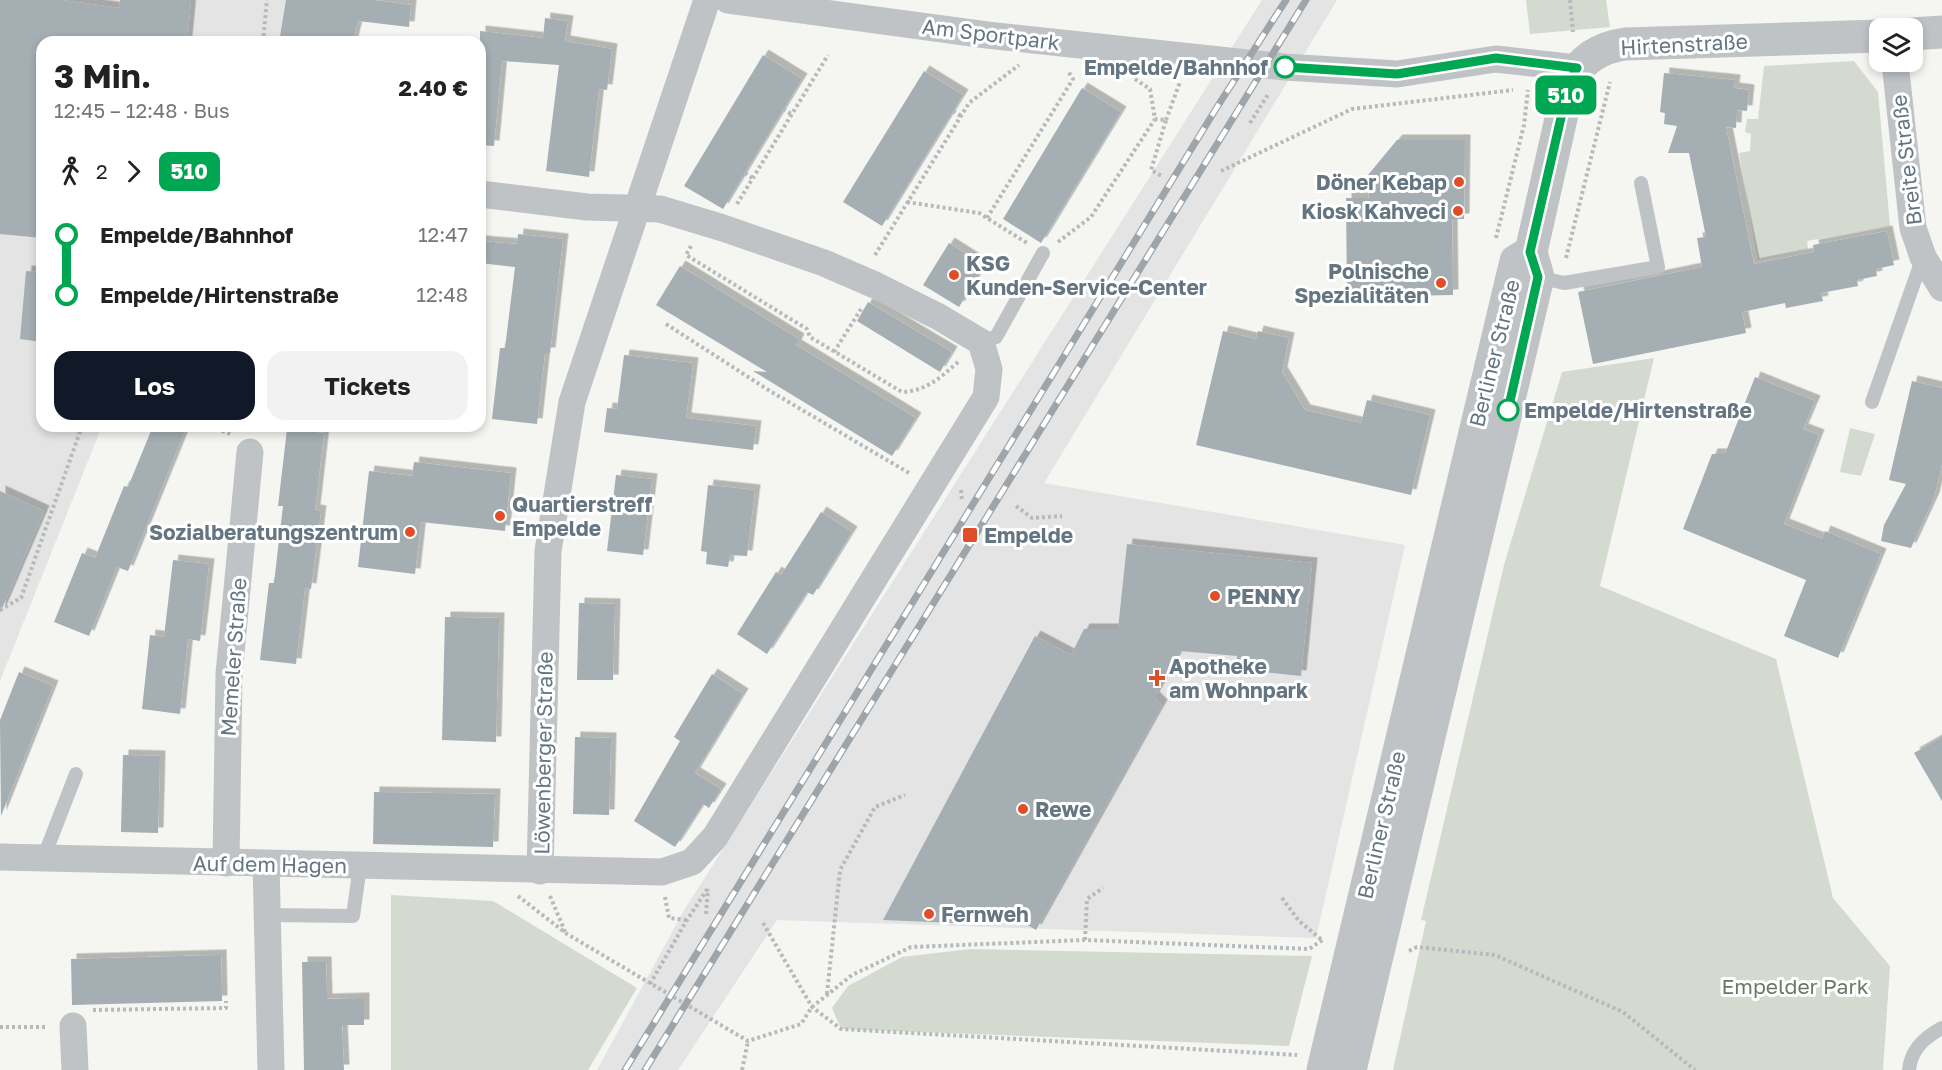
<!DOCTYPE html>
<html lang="de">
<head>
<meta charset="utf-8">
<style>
  body { margin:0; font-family:"Golos Text",sans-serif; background:#f2f2f2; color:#222; height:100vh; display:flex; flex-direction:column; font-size:22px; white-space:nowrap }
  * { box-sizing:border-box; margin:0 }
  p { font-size:20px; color:#767676 }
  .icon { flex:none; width:33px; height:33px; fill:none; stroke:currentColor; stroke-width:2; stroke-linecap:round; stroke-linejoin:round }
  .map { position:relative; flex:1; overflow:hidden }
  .drawer { position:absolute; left:36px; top:36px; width:450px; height:396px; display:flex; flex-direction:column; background:#fff; border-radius:18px; box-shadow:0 3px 9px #0003 }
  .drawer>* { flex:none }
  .badge { padding:0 12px; border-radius:9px; font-size:21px; line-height:39px }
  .controls { position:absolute; left:1869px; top:18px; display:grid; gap:12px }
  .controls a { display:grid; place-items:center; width:54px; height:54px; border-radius:12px; background:#fff; box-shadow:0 3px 9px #0003; font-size:30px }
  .map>.badge { position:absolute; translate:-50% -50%; box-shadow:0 0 0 3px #fff }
  .legs { display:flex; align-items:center; gap:9px; height:66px; padding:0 18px; font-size:20px }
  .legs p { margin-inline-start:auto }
  .head { display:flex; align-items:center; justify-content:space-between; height:102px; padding:0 18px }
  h1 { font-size:33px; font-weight:700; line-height:45px }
  .action { display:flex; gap:12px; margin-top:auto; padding:12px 18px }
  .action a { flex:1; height:69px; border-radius:18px; background:#111827; color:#fff; font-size:24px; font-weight:700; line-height:69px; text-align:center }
  .action a+a { background:#f2f2f2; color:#222 }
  ul { padding:0 18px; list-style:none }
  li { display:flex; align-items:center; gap:21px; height:60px; font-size:22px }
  li i { display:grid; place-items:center; width:9px; height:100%; margin:0 8px; background:currentColor }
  li i::after { content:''; width:15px; height:15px; margin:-8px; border:4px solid; border-radius:50%; background:#fff }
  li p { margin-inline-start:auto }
  li:first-child i { background:linear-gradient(#0000 50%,currentColor 0) }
  li:last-child i { background:linear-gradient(currentColor 50%,#0000 0) }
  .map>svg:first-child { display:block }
  .built { fill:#e3e4e3 }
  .green { fill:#d5dad1 }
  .building { fill:#a5aeb3; filter:url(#shadow) }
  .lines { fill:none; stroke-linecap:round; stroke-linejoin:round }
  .path { stroke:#b7babc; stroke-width:4; stroke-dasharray:3 3; stroke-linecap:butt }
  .service { stroke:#bfc3c6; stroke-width:14 }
  .minor { stroke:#bfc3c6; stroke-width:27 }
  .tertiary { stroke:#bfc3c6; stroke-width:33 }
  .rail-casing { stroke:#9ea5aa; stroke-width:7 }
  .rail { stroke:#fff; stroke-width:4.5; stroke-dasharray:14; stroke-linecap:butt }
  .line-1-casing { stroke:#fff; stroke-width:14 }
  .line-1 { stroke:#00a651; stroke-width:9 }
  .stop-1-dot { fill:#fff; stroke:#00a651; stroke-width:3 }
  .poi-dot { fill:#df4d29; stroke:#fff; stroke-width:2 }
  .labels { text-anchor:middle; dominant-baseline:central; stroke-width:6; stroke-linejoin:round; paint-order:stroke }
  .street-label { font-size:21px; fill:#657682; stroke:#fff }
  .stop-label { font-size:21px; font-weight:bold; fill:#657682; stroke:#fff; text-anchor:end }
  .poi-label { font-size:21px; font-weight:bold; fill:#657682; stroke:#fff; text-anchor:start }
  .park-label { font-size:21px; fill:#697a64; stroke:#fff }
</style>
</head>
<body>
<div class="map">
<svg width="1942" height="1070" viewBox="0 0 1942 1070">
  <defs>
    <filter id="shadow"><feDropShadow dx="5.5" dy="-5.5" stdDeviation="0" flood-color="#0004"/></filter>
  </defs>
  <rect width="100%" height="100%" fill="#f5f5f2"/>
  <g class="built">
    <polygon points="0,0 286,0 279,42 42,42 42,426 102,426 0,681"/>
    <polygon points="1262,0 1337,0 1044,483 1405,545 1316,938 777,920 678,1070 597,1070 683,912"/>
  </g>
  <g class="green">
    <polygon points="1526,0 1606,0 1610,27 1530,34"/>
    <polygon points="1854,61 1878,92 1890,226 1807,241 1808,249 1758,260 1739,153 1750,151 1751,134 1745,132 1747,119 1758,119 1764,66"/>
    <polygon points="1654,358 1600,586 1776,659 1833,898 1890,966 1883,1070 1393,1070 1426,921 1421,920 1504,565 1562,372"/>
    <polygon points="1850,428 1875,434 1861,476 1840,472"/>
    <polygon points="391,895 493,901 637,988 588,1070 391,1070"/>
    <polygon points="970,949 1312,956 1289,1046 841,1029 832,1008 848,986 902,957"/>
  </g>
  <g class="building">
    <polygon points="0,0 62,0 119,8 120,0 191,0 187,42 42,42 42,238 0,234"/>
    <polygon points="286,0 374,0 411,5 409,27 358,21 353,42 279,42"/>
    <polygon points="545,18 568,21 565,41 612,49 607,90 599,89 589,177 546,171 559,65 502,61 494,146 480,145 480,31 543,38"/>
    <polygon points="763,55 802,79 723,209 684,186"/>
    <polygon points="924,71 963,95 882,226 843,202"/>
    <polygon points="1664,73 1735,80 1734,88 1749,90 1747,111 1737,110 1736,128 1726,127 1754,264 1814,252 1813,245 1887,231 1894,265 1876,269 1877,276 1857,280 1858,286 1821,293 1823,301 1786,308 1785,303 1742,312 1746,333 1593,364 1578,292 1702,267 1697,238 1706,237 1689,153 1668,153 1677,126 1664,124 1665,113 1660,112"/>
    <polygon points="1082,88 1121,112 1041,243 1003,219"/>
    <polygon points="1397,140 1465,140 1464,219 1452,219 1453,295 1347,297 1346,198 1369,198 1368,175"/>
    <polygon points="518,234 563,239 550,353 545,353 537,424 492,419 500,348 505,348 515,267 480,263 480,241 517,244"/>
    <polygon points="949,243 984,265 959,307 923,285"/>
    <polygon points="680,266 799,339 796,345 916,418 892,456 753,371 767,372 656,305"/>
    <polygon points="26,271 42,272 42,342 20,339"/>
    <polygon points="868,302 952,352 940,372 857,321"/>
    <polygon points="1223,331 1256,339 1258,331 1289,338 1282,372 1305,410 1361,423 1367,400 1430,415 1411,495 1196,445"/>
    <polygon points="624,355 693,363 686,418 756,426 753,450 604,432 607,408 617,409"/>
    <polygon points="1755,377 1815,401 1803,429 1819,435 1784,524 1822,539 1825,531 1881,554 1838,658 1784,636 1806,580 1683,529 1712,454 1725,454"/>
    <polygon points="1912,381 1942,388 1942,464 1934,498 1911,548 1881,541 1884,525 1906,484 1889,480"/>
    <polygon points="153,426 187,426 128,571 117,567 89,636 54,622 82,553 95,558 124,486 128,487"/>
    <polygon points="287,429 324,433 315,510 321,511 311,589 305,588 296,664 260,660 269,583 274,583 283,506 278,506"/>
    <polygon points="414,462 511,473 505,531 421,522 415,574 358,567 369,471 412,476"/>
    <polygon points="616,475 652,479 643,555 607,551"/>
    <polygon points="708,485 755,490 747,556 730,555 728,567 706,564 707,552 701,551"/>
    <polygon points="0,491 44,511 0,613"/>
    <polygon points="821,512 852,532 813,595 807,592 767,654 737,634 776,572 781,575"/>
    <polygon points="1127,544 1312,563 1301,676 1236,669 1237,656 1180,651 1154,697 1162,705 1036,930 1008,914 1002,925 883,920 1035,636 1071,655 1084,629 1118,629"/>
    <polygon points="173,560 209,564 200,641 188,639 180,714 142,709 150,635 164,637"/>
    <polygon points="579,603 615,604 613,680 577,680"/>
    <polygon points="445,617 499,618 496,742 442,740"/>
    <polygon points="19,672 53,686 1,816 0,720"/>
    <polygon points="712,674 743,694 695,773 721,789 709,808 703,804 675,847 634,821 680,741 674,737"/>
    <polygon points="575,737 611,738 609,815 573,814"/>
    <polygon points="1942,737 1942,801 1914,753"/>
    <polygon points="123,755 160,756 158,833 121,832"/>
    <polygon points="374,792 495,794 493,847 373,844"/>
    <polygon points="221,955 222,1001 72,1005 71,959"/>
    <polygon points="302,962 326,962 327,999 364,998 364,1025 342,1025 344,1070 304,1070"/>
  </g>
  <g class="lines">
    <g class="path">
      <polyline points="1570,0 1573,32"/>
      <polyline points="263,42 267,0"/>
      <polyline points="1135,79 1150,89 1155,119 1166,120 1151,170 1162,176"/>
      <polyline points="783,109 791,114"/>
      <polyline points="953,111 961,116"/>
      <polyline points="1166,120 1180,82"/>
      <polyline points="1250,123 1269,93"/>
      <polyline points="1221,171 1352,109 1513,90"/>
      <polyline points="745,173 752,178"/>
      <polyline points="907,202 979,213 1027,243"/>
      <polyline points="737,204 828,55"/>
      <polyline points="987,218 1073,79 1068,71"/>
      <polyline points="1496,238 1524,125 1528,90"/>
      <polyline points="1058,242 1091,217 1155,119"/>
      <path d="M691 246 686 255 807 329 810 337 902 392C926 391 940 378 958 362"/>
      <polyline points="875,255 969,103 1019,65"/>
      <polyline points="1566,258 1610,82"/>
      <polyline points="666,324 770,391 909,473"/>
      <polyline points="834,352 861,309"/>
      <polyline points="211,426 230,434"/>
      <polyline points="961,490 962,500"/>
      <polyline points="1016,506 1032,518 1062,516"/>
      <polyline points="0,610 21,598 82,426"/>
      <polyline points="518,896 567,934 748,1041 801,1024 812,1007 852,975 911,947 1085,940 1309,949 1324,939"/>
      <polyline points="550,896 566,934"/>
      <polyline points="665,897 669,918 687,920"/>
      <polyline points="1282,898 1299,921 1322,940"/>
      <polyline points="706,914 708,889"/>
      <polyline points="763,923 812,1007 841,1029 1297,1055"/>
      <polyline points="1085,940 1087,899 1103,888"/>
      <polyline points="1409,951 1417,947 1495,955 1623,1012 1695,1070"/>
      <polyline points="650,984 687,920 708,888"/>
      <polyline points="827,994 840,870 875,807 905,795"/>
      <polyline points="93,1010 226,1008 226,1001"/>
      <polyline points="0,1027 47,1027"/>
      <polyline points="742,1070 748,1041"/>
    </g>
    <g class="service">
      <polyline points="1538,277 1564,283 1658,267 1641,183"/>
      <polyline points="981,342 996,337 1043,253"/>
      <polyline points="1872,402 1923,257"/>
      <polyline points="43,859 76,774"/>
      <polyline points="267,915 353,916 360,866"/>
      <path d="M1909 1070C1911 1049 1925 1037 1942 1028"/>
    </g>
    <g class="minor">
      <polyline points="728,0 987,35 1285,67 1397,74 1496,59 1577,68"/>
      <polyline points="1895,62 1913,228 1923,257 1942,288"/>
      <polyline points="0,857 662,872 692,862 715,837 986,397 989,369 981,342 939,317 875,285 824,263 723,228 660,209 587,207 480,194"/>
      <polyline points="226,863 229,674 250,452"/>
      <polyline points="266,864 271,1070"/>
      <polyline points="540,871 548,551 572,402 707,0"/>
      <polyline points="73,1026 75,1070"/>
    </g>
    <g class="tertiary">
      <polyline points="1912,34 1942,32"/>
      <path d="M1531 252 1569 83C1582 59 1598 48 1625 44L1880 36"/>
      <polyline points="1323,1070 1516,261 1531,252"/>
      <polyline points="1350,1070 1538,277 1531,252"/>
    </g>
    <g class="rail-casing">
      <g id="rail">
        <polyline points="625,1070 1219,104 1286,0"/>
        <polyline points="645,1070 1306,0"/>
      </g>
    </g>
    <use href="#rail" class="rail"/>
  </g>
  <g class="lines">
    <g class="line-1-casing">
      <polyline id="line-1" points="1285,67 1397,74 1496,58 1577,68 1569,83 1530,252 1538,277 1508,410"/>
    </g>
    <use href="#line-1" class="line-1"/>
  </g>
  <g class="stop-1-dot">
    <circle cx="1285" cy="67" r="10"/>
    <circle cx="1508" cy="410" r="10"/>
  </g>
  <g class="poi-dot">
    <circle cx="1459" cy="182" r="6"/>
    <circle cx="1458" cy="211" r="6"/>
    <circle cx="954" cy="275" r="6"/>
    <circle cx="1441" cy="283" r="6"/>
    <circle cx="500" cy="516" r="6"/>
    <circle cx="410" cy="532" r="6"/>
    <rect x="962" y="527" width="16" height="16" rx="3"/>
    <circle cx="1215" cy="596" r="6"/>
    <path d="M1154 669h6v6h6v6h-6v6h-6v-6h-6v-6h6z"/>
    <circle cx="1023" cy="809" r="6"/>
    <circle cx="929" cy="914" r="6"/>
  </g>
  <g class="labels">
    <g class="street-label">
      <text transform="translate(991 34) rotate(7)">Am Sportpark</text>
      <text transform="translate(1684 44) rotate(-3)">Hirtenstraße</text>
      <text transform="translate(1906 160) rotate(-97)">Breite Straße</text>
      <text transform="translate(1494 353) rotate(-76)">Berliner Straße</text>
      <text transform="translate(233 657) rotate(-86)">Memeler Straße</text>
      <text transform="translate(543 753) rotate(-89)">Löwenberger Straße</text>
      <text transform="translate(1381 825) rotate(-77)">Berliner Straße</text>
      <text transform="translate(270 864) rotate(1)">Auf dem Hagen</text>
    </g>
    <g class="stop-label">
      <text x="1268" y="67">Empelde/Bahnhof</text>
      <text x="1524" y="410" text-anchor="start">Empelde/Hirtenstraße</text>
    </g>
    <g class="poi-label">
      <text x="1447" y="182" text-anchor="end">Döner Kebap</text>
      <text x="1446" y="211" text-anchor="end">Kiosk Kahveci</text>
      <text x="966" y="263">KSG<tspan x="966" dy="24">Kunden-Service-Center</tspan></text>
      <text x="1429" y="271" text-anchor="end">Polnische<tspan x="1429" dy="24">Spezialitäten</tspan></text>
      <text x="512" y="504">Quartierstreff<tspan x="512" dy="24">Empelde</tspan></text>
      <text x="398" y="532" text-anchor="end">Sozialberatungszentrum</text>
      <text x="984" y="535">Empelde</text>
      <text x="1227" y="596">PENNY</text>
      <text x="1169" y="666">Apotheke<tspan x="1169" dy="24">am Wohnpark</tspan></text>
      <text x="1035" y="809">Rewe</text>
      <text x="941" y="914">Fernweh</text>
    </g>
    <g class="park-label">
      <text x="1795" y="986">Empelder Park</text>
    </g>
  </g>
</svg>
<div class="controls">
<a><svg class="icon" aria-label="layers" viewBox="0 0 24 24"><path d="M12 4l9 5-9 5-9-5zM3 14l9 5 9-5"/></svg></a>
</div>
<b class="badge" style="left:1566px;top:95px;background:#00a651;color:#fff">510</b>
<section class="drawer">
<div class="head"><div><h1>3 Min.</h1><p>12:45 – 12:48 · Bus</p></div><b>2.40 €</b></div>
<div class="legs"><svg class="icon" aria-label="walk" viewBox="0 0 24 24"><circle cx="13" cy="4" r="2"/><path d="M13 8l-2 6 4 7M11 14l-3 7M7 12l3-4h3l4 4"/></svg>2<svg class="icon" aria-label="forward" viewBox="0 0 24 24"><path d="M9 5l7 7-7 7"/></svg><b class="badge" style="background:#00a651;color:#fff">510</b></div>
<ul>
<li><i style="color:#00a651"></i><b>Empelde/Bahnhof</b><p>12:47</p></li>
<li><i style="color:#00a651"></i><b>Empelde/Hirtenstraße</b><p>12:48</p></li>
</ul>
<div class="action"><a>Los</a><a>Tickets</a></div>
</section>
</div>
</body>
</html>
